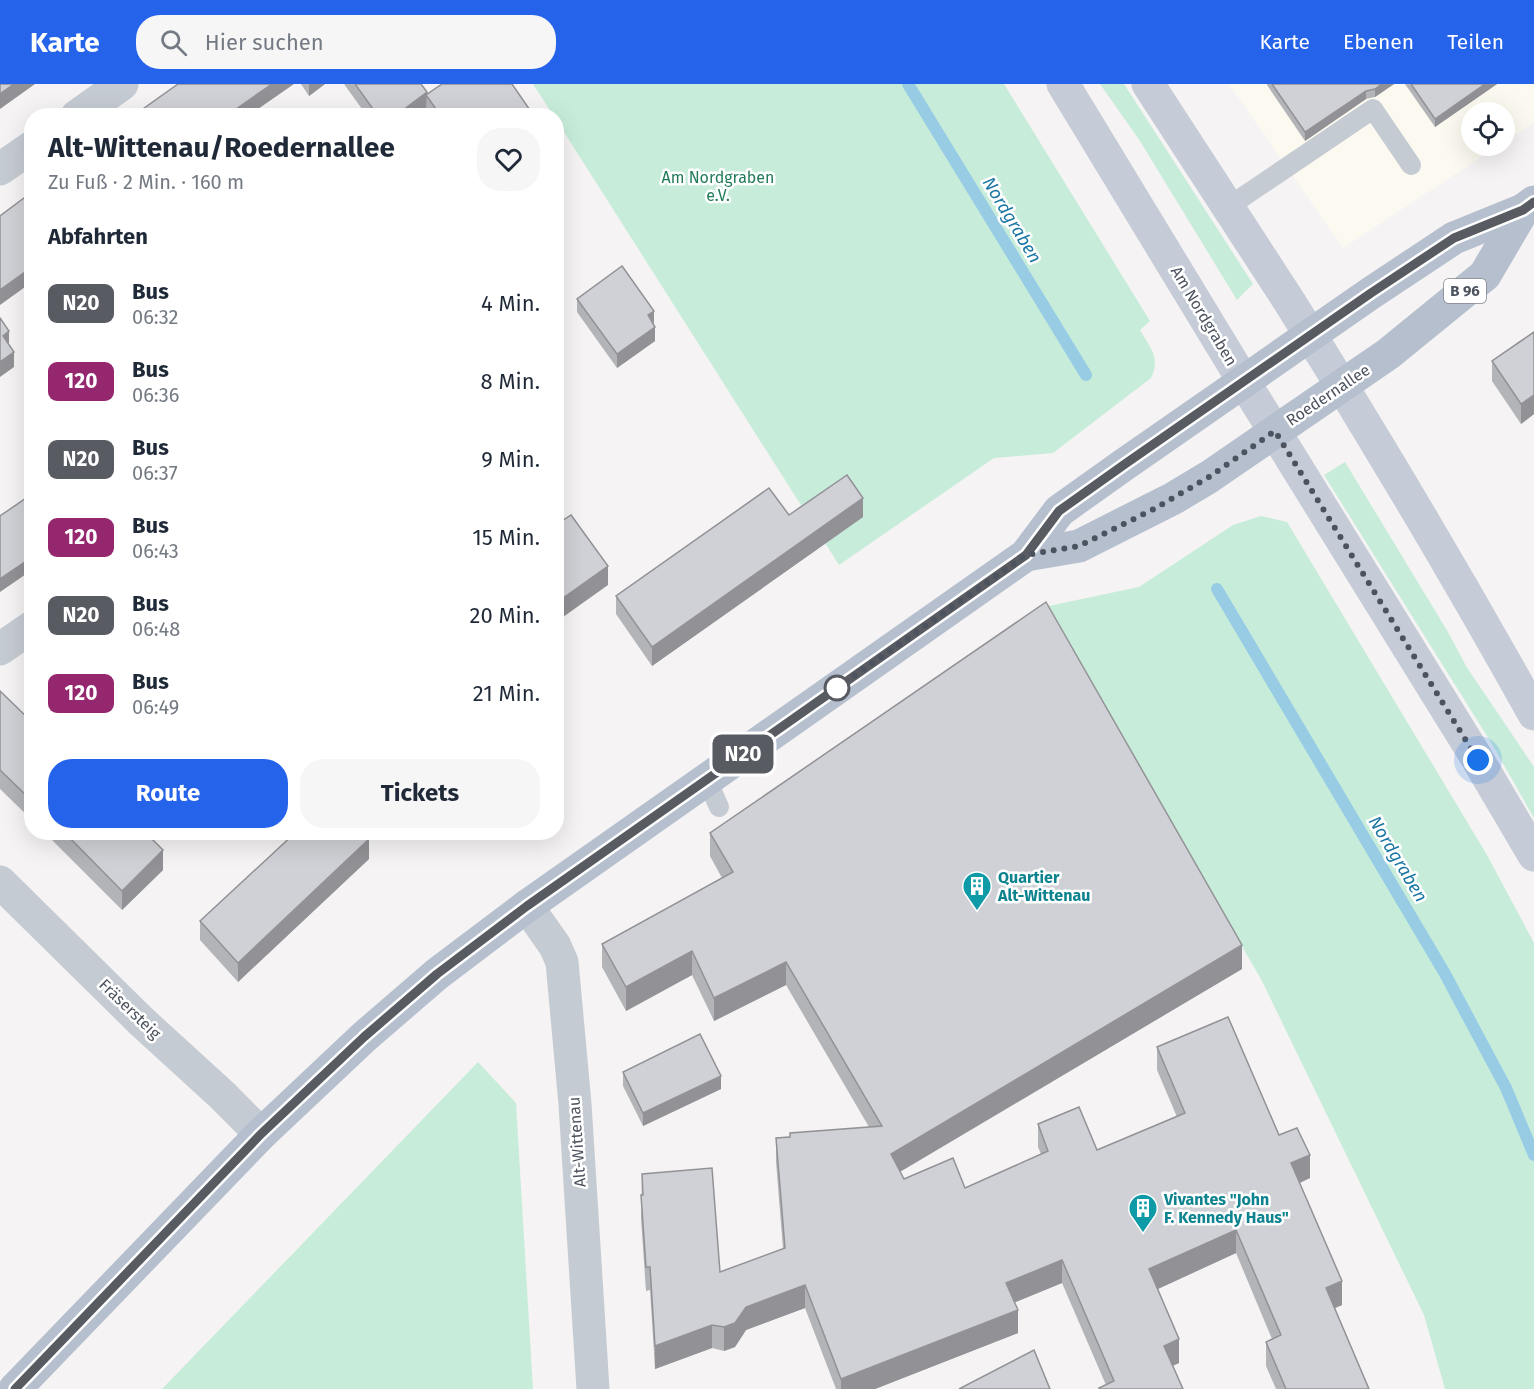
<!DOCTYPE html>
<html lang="de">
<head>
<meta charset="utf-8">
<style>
  body { margin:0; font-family:"Fira Sans",sans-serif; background:#f6f6f7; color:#1f2937; height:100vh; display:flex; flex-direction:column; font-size:22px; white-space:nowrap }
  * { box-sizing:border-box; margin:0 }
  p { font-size:20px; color:#747a83 }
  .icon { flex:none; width:33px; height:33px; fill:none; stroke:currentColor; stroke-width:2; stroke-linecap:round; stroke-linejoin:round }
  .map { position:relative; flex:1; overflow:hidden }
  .sheet { position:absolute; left:24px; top:24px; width:540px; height:732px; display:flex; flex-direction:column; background:#fff; border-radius:24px; box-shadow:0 6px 24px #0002 }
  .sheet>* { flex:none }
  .badge { padding:0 12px; border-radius:9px; font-size:21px; line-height:39px }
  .buttons { position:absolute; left:1461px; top:18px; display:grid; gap:12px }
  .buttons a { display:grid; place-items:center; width:54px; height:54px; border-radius:50%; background:#fff; box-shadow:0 6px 24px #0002; font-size:30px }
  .you { position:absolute; width:30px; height:30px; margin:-15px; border:4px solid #fff; border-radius:50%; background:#1a73e8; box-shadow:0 0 0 9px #1a73e833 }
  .map>.badge { position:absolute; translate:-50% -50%; box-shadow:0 0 0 3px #fff }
  h2 { padding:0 24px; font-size:22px; line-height:54px }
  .round { display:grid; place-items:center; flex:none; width:63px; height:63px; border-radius:24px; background:#f6f6f7 }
  .head { display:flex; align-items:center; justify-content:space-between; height:102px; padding:0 24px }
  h1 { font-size:28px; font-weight:700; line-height:45px }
  .button { display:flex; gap:12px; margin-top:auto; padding:12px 24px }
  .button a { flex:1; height:69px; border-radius:24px; background:#2563eb; color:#fff; font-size:24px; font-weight:700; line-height:69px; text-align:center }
  .button a+a { background:#f6f6f7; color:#1f2937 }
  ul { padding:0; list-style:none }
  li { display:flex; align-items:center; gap:18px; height:78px; padding:0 24px }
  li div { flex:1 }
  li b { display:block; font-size:22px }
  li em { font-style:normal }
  li .badge { min-width:66px; font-weight:700; text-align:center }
  header { display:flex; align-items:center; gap:36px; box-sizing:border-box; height:84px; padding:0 30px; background:#2563eb; color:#fff }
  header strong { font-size:28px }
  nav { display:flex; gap:33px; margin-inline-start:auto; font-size:21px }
  .search { width:420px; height:54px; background:#f6f6f7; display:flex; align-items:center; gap:15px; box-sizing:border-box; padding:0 21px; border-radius:24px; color:#747a83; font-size:22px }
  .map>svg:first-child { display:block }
  .commercial { fill:#fcfaf0 }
  .green { fill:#c7edda }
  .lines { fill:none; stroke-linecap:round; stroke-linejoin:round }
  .stream { stroke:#98cce5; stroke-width:12 }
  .service { stroke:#c5cbd2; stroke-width:20 }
  .minor { stroke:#c5cbd2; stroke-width:33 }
  .tertiary { stroke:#c5cbd2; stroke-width:33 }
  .secondary { stroke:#c6ccd7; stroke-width:33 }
  .primary { stroke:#b5bfce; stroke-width:33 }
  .wall { fill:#b3b4b8 }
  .shaded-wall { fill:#929296 }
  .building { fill:#d0d1d6; stroke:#929296; stroke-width:1.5 }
  .line-casing { stroke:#fff; stroke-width:14 }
  .line { stroke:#595b62; stroke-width:9 }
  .walk { stroke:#4c535f; stroke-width:6; stroke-dasharray:0 10.8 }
  .stop-dot { fill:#fff; stroke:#595b62; stroke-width:3 }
  .labels { text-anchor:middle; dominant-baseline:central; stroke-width:5; stroke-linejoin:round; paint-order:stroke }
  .shield { fill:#fff; stroke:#82878f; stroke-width:1.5 }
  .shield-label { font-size:15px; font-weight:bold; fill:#4c535f }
  .park-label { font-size:16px; fill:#217b59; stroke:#fff }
  .street-label { font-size:16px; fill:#4c535f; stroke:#fff }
  .culture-label { font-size:16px; font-weight:bold; fill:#0d838f; stroke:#fff; text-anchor:start }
  .water-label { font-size:18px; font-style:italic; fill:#1a76a3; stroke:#fff }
</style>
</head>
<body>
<header>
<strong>Karte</strong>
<div class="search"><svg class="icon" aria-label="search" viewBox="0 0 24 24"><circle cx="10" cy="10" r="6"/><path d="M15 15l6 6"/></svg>Hier suchen</div>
<nav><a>Karte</a><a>Ebenen</a><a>Teilen</a></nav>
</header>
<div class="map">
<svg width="1534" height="1305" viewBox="0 0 1534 1305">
  <rect width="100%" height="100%" fill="#f5f3f3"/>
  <polygon class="commercial" points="1229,0 1534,0 1534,38 1505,57 1504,28 1472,28 1472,62 1498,62 1343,164"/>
  <g class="green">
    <path d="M533 0H1004L1150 237 1140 246C1150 263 1161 274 1151 294L1053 369 994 374 839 481 557 37 556 32 553 31Z"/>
    <polygon points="1100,0 1124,0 1253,200 1237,216 1140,57"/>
    <polygon points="1345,378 1448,548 1466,582 1534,683 1534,734 1492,660 1324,391"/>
    <polygon points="1261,432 1287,438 1487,771 1534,859 1534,1305 1445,1305 1424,1231 1261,895 1044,523 1139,503 1233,441"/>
    <polygon points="478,978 516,1019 533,1305 162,1305"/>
  </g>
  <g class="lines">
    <g class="stream">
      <polyline points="908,0 1086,291"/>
      <polyline points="1217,505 1444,888 1506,1004 1534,1071"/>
    </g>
    <g class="service">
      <polyline points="1228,123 1373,25 1411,81"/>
      <polyline points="707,696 719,723"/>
    </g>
    <g class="minor">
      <polyline points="77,32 122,0"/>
      <polyline points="0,85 32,63"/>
      <polyline points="0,565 32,543"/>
      <polyline points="0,798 141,937 222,1011 261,1050"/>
    </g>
    <polyline class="tertiary" points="527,822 555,862 562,878 575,1020 593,1305"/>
    <g class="secondary">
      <polyline points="1063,0 1244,298 1478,676 1534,771"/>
      <path d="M1148 0C1195 72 1242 144 1289 217 1374 352 1456 490 1534 630"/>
    </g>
    <g class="primary">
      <polyline points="1026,471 1079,462 1174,414 1209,393 1388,270 1485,191 1523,126"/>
      <polyline points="15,1305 261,1050 364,953 437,890 527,822 1026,471 1059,427 1125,380 1371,209 1454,154 1523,126 1534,118"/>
    </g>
  </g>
  <g class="wall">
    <polygon points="301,0 325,0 309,12"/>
    <polygon points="344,0 421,0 427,11 534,32 432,32 426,24 416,32 367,32"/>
    <polygon points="1267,0 1394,0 1375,13 1366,15 1305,57 1267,1"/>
    <polygon points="1405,0 1497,0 1435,43"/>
    <polygon points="577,215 654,240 655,257 617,284 577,228"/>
    <polygon points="1534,248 1534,330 1521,340 1492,297 1492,277"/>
    <polygon points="789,431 863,433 652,582 616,530 616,512"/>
    <polygon points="0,607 32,638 32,736 0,705"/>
    <polygon points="44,748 145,748 163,786 122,826"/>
    <polygon points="710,749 1242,885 900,1088 904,1095 965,1104 1041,1070 1038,1063 1038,1040 1097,1066 1177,1033 1157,986 1157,963 1279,1051 1310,1094 1299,1099 1342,1221 1335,1224 1369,1305 1276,1305 1266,1282 1266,1258 1272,1255 1236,1169 1158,1205 1179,1279 1173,1282 1183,1305 1099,1305 1099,1304 1106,1301 1062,1199 1015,1218 1018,1249 875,1305 836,1305 805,1224 746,1246 735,1263 724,1267 712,1264 655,1285 650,1206 646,1207 641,1135 642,1090 720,1188 783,1165 776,1078 776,1054 869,1043 786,901 714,937 692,891 626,927 602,883 602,860 722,794 710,772"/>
    <polygon points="369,775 238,898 200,856 200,837"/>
    <polygon points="623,988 721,1005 643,1042 623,1002"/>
  </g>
  <g class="shaded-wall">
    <polygon points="14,0 35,0 0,25 0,10"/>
    <polygon points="272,0 294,0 248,32 226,32"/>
    <polygon points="309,0 325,0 309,12"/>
    <polygon points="1382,0 1394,0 1375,13 1375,5"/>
    <polygon points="1485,0 1497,0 1435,43 1435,35"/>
    <polygon points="1366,7 1366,15 1305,57 1305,48"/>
    <polygon points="427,8 426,24 416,32 395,32"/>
    <polygon points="32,183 32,198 0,221 0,206"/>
    <polygon points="654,227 654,240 648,231"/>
    <polygon points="655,243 655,257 617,284 617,270"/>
    <polygon points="9,247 9,262 3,252"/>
    <polygon points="14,268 14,283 0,293 0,278"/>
    <polygon points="1534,311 1534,330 1521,340 1521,320"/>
    <polygon points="863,414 863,433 652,582 652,563"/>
    <polygon points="32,473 32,486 0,508 0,495"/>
    <polygon points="608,482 608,501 556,538 556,519"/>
    <polygon points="369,755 369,775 238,898 238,879"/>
    <polygon points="163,766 163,786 122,826 122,807"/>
    <polygon points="1242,861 1242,885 891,1093 891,1070"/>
    <polygon points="692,867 692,891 626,927 626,903"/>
    <polygon points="786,878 786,901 714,937 714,914"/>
    <polygon points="721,992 721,1005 643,1042 643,1029"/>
    <polygon points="1310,1071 1310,1094 1291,1103 1291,1079"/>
    <polygon points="1236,1146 1236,1169 1149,1209 1149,1185"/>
    <polygon points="1062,1176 1062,1199 1006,1222 1006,1199"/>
    <polygon points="1342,1197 1342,1221 1326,1228 1326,1204"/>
    <polygon points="805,1201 805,1224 746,1246 735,1263 724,1267 724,1243 746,1223"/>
    <polygon points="1018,1226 1018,1249 875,1305 841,1305 841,1295"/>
    <polygon points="712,1241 712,1264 655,1285 655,1262"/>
    <polygon points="1179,1255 1179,1279 1164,1285 1164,1262"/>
  </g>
  <g class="building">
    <polygon points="0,0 14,0 0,10"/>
    <polygon points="178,0 272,0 226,32 133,32"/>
    <polygon points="355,0 421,0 427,8 395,32 378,32"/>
    <polygon points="442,0 512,0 534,32 441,32 426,11"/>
    <polygon points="1272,0 1382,0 1375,5 1366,7 1305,48"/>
    <polygon points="1411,0 1485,0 1435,35"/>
    <polygon points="32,108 32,183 0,206 0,132"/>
    <polygon points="622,182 654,227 648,231 655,243 617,270 577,215"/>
    <polygon points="0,234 9,247 3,252 14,268 0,278"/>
    <polygon points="1534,248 1534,311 1521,320 1492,277"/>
    <polygon points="847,391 863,414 652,563 616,512 769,404 789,431"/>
    <polygon points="32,410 32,473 0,495 0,432"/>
    <polygon points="571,431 608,482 556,519 556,441"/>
    <polygon points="1046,518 1242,861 891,1070 904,1095 953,1074 965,1104 1048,1067 1038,1040 1079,1023 1097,1066 1185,1029 1157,963 1228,933 1279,1051 1297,1044 1310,1071 1291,1079 1342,1197 1326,1204 1369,1305 1286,1305 1266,1258 1281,1251 1236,1146 1149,1185 1179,1255 1164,1262 1183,1305 1100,1305 1099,1304 1114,1297 1062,1176 1006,1199 1018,1226 841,1295 805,1201 746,1223 735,1239 724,1243 712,1241 655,1262 650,1183 646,1183 641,1111 643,1111 642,1090 712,1084 720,1188 785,1164 776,1054 790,1053 790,1049 882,1042 786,878 714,914 692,867 626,903 602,860 733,788 710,749"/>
    <polygon points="0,607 32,638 32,717 0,686"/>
    <polygon points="64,748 145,748 163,766 122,807"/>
    <polygon points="296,748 363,748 369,755 238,879 200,837"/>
    <polygon points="700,950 721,992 643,1029 623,988"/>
    <polygon points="1034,1266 1050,1305 959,1305"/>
  </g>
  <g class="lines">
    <g class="line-casing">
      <polyline id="line" points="15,1305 261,1050 364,953 437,890 527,822 1026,471 1059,427 1125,380 1371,209 1454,154 1523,126 1534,118"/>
    </g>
    <use href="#line" class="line"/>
    <polyline class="walk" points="837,604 1026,471 1079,462 1154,425 1209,393 1275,347 1478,676"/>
  </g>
  <defs>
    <g id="building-pin" transform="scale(1.5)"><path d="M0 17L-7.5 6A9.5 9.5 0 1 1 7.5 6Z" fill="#0f9aa8" stroke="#fff"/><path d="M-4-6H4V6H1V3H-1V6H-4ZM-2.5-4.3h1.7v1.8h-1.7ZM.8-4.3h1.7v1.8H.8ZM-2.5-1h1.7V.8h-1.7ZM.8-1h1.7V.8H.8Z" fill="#fff"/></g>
  </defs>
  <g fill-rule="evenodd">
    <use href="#building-pin" x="977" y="802"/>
    <use href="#building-pin" x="1143" y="1124"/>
  </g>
  <circle class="stop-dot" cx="837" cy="604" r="12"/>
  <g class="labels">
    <rect class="shield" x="1444" y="195" width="42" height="24" rx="4.5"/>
    <g class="shield-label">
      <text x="1465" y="207">B 96</text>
    </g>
    <g class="park-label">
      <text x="718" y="93">Am Nordgraben<tspan x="718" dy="18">e.V.</tspan></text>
    </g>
    <g class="street-label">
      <text transform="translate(1204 232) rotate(59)">Am Nordgraben</text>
      <text transform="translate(1328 311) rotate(-34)">Roedernallee</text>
      <text transform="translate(130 925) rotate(44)">Fräsersteig</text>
      <text transform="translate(577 1058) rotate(-94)">Alt-Wittenau</text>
    </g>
    <g class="culture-label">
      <text x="998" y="793">Quartier<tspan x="998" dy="18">Alt-Wittenau</tspan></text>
      <text x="1164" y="1115">Vivantes "John<tspan x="1164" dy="18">F. Kennedy Haus"</tspan></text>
    </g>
    <g class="water-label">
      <text transform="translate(1012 136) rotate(59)">Nordgraben</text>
      <text transform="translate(1398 775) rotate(59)">Nordgraben</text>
    </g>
  </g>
</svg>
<div class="buttons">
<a><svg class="icon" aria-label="locate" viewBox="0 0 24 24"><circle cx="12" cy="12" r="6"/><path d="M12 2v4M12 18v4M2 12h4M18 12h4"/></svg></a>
</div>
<div class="you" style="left:1478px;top:676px"></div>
<b class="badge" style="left:743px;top:670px;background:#595b62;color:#fff">N20</b>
<section class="sheet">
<div class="head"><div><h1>Alt-Wittenau/Roedernallee</h1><p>Zu Fuß · 2 Min. · 160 m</p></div><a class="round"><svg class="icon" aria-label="heart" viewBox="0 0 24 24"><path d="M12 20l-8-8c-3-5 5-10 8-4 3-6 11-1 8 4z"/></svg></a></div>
<h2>Abfahrten</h2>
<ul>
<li><span class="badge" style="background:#595b62;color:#fff">N20</span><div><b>Bus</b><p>06:32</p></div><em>4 Min.</em></li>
<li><span class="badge" style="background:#95276e;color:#fff">120</span><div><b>Bus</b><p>06:36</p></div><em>8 Min.</em></li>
<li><span class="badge" style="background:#595b62;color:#fff">N20</span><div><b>Bus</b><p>06:37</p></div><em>9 Min.</em></li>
<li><span class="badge" style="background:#95276e;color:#fff">120</span><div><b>Bus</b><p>06:43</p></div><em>15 Min.</em></li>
<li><span class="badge" style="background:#595b62;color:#fff">N20</span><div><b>Bus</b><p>06:48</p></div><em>20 Min.</em></li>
<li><span class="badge" style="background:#95276e;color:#fff">120</span><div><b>Bus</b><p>06:49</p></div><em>21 Min.</em></li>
</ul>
<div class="button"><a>Route</a><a>Tickets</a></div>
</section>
</div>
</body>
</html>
